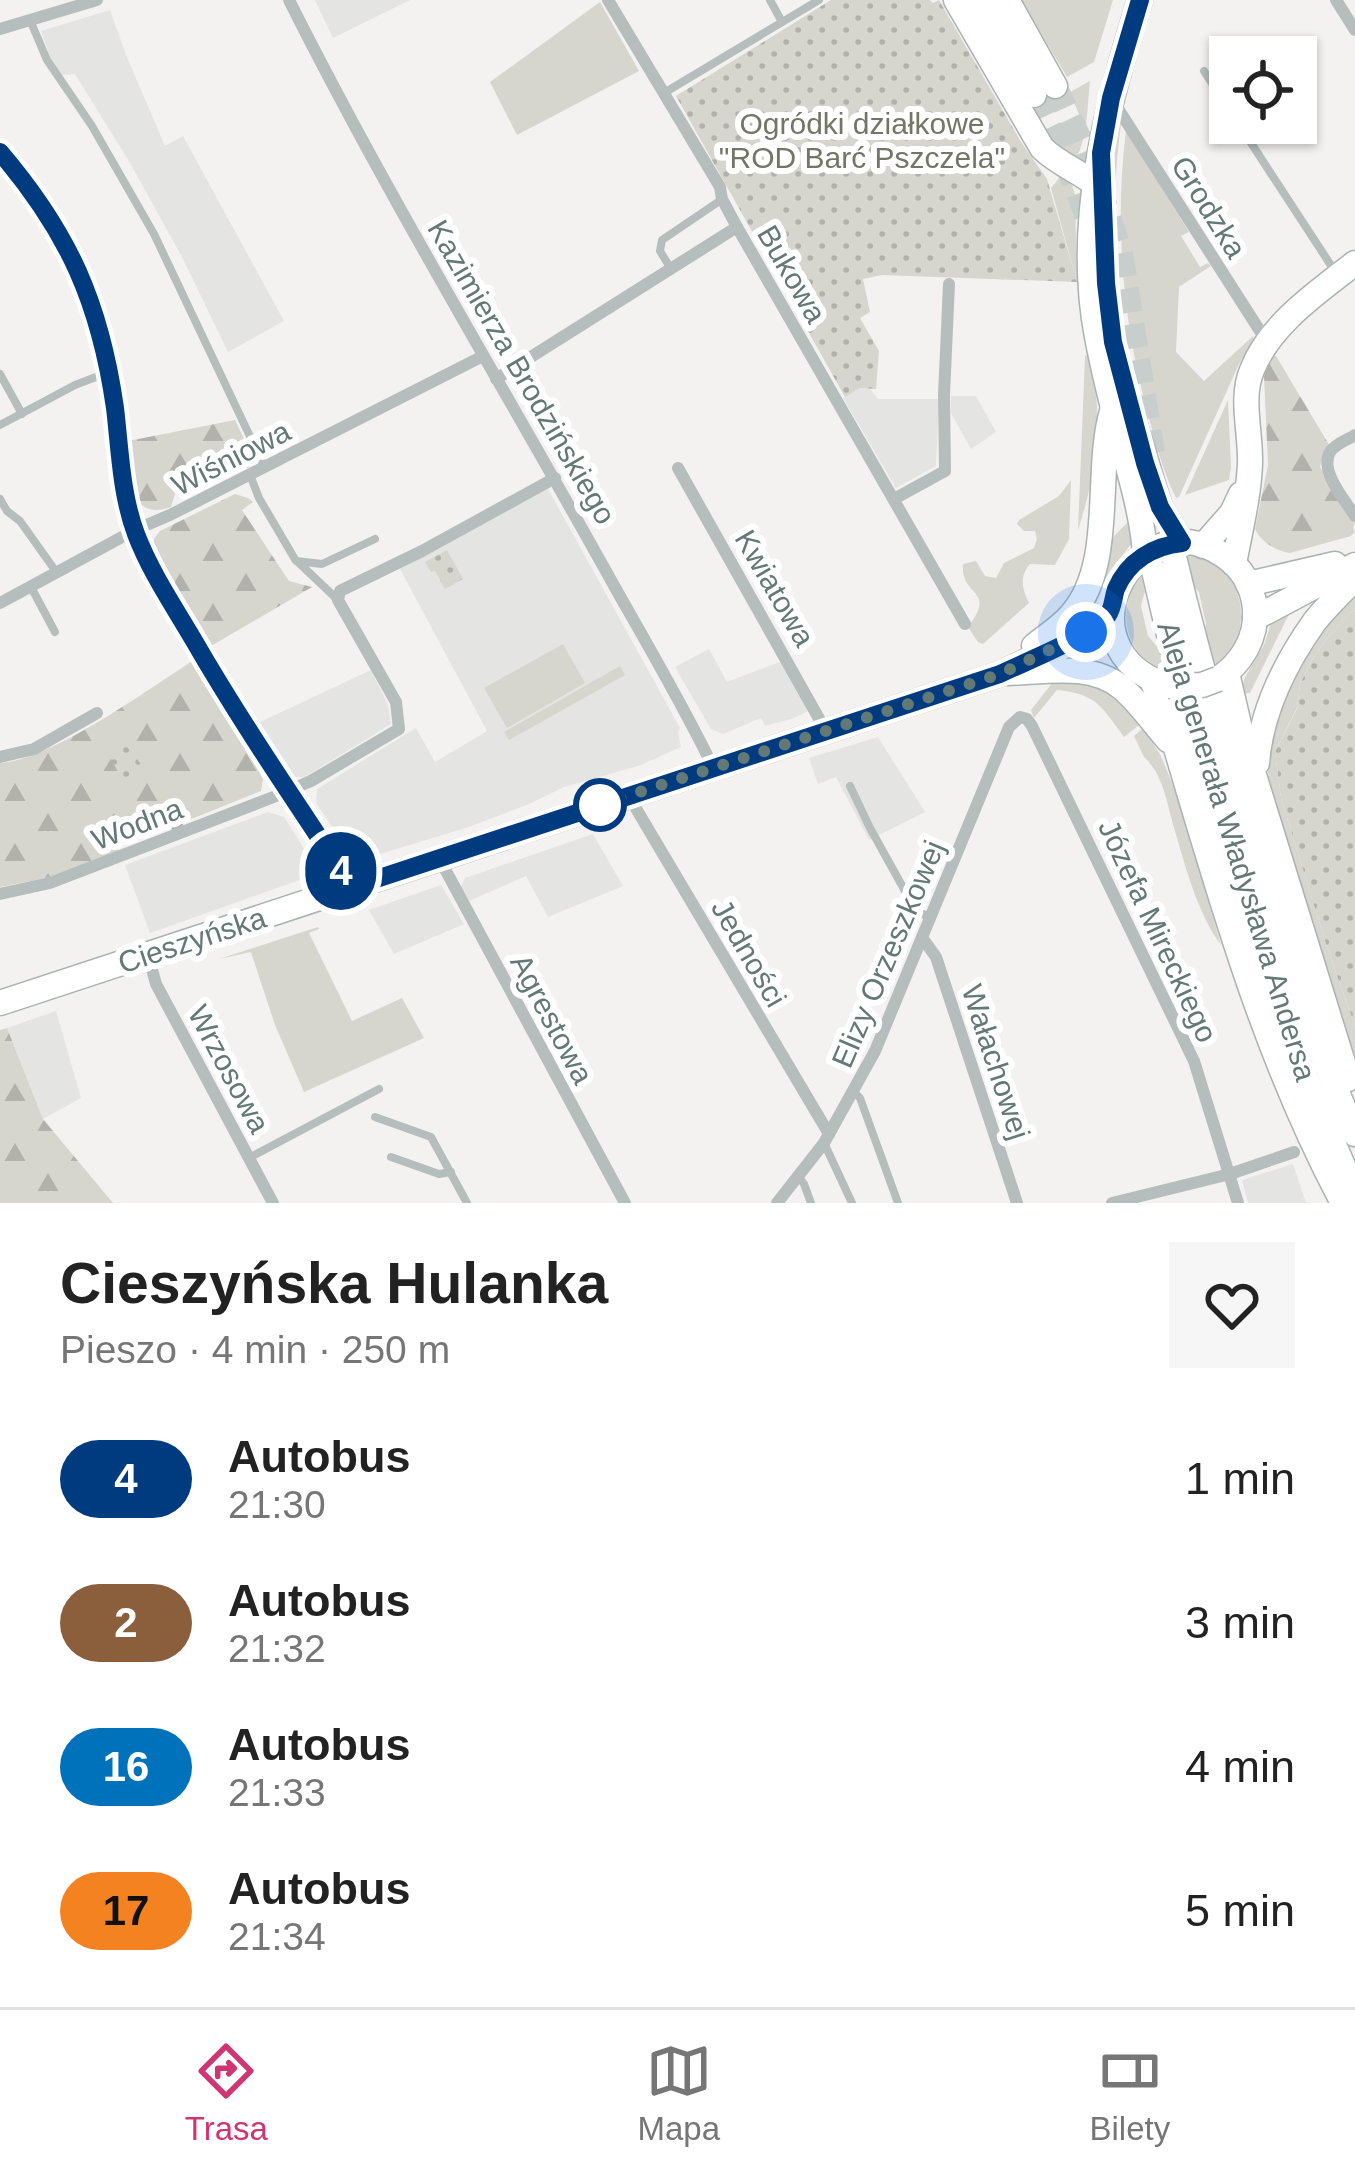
<!DOCTYPE html>
<html lang="pl">
<head>
<meta charset="utf-8">
<style>
  body { margin:0; font-family:Helvetica,sans-serif; background:#f6f6f6; color:#222; height:100vh; display:flex; flex-direction:column; font-size:45px; white-space:nowrap }
  * { box-sizing:border-box; margin:0 }
  p { font-size:39px; color:#767676 }
  .icon { flex:none; width:66px; height:66px; fill:none; stroke:currentColor; stroke-width:2; stroke-linecap:round; stroke-linejoin:round }
  .map { position:relative; height:1203px; overflow:hidden }
  .sheet { display:flex; flex-direction:column; background:#fff; flex:1 }
  .sheet>* { flex:none }
  .badge { padding:0 24px; border-radius:39px; font-size:42px; line-height:78px }
  .fabs { position:absolute; left:1209px; top:36px; display:grid; gap:24px }
  .fabs a { display:grid; place-items:center; width:108px; height:108px; border-radius:0px; background:#fff; box-shadow:0 3px 9px #0004; font-size:60px }
  .you { position:absolute; width:60px; height:60px; margin:-30px; border:9px solid #fff; border-radius:50%; background:#1a73e8; box-shadow:0 0 0 18px #1a73e833 }
  .map>.badge { position:absolute; translate:-50% -50%; box-shadow:0 0 0 6px #fff }
  .round { display:grid; place-items:center; flex:none; width:126px; height:126px; border-radius:0px; background:#f6f6f6 }
  .head { display:flex; align-items:center; justify-content:space-between; height:204px; padding:0 60px }
  h1 { font-size:57px; font-weight:800; line-height:90px }
  ul { padding:0; list-style:none }
  li { display:flex; align-items:center; gap:36px; height:144px; padding:0 60px }
  li div { flex:1 }
  li b { display:block; font-size:45px }
  li em { font-style:normal }
  li .badge { min-width:132px; font-weight:700; text-align:center }
  .menu { display:flex; justify-content:space-around; align-items:center; height:168px; border-top:3px solid #e0e0e0; background:#fff; font-size:33px; color:#767676 }
  .menu a { display:grid; justify-items:center; gap:6px }
  .menu .selected { color:#cf3572 }
  .map>svg:first-child { display:block }
  .built { fill:#e4e4e3 }
  .grass { fill:#d6d6ce }
  .forest { fill:url(#forest-firs) }
  .park { fill:url(#park-dots) }
  .lines { fill:none; stroke-linecap:round; stroke-linejoin:round }
  .secondary-tunnel { stroke:#c8cecb; stroke-width:24; stroke-dasharray:24 12; stroke-linecap:butt }
  .secondary-casing { stroke:#a9b3b1; stroke-width:27 }
  .lane { stroke:#b6bebd; stroke-width:8 }
  .street { stroke:#b6bebd; stroke-width:12 }
  .secondary { stroke:#fff; stroke-width:24 }
  .secondary-bridge-casing { stroke:#a9b3b1; stroke-width:27; stroke-linecap:butt }
  .secondary-bridge { stroke:#fff; stroke-width:24 }
  .line-casing { stroke:#fff; stroke-width:27 }
  .line { stroke:#003b80; stroke-width:18 }
  .walk { stroke:#627975; stroke-width:12; stroke-dasharray:0 21.6 }
  .stop-dot { fill:#fff; stroke:#003b80; stroke-width:6 }
  .labels { text-anchor:middle; dominant-baseline:central; stroke-width:12; stroke-linejoin:round; paint-order:stroke }
  .park-label { font-size:30px; fill:#737664; stroke:#fff }
  .street-label { font-size:30px; fill:#627975; stroke:#fff }
</style>
</head>
<body>
<div class="map">
<svg width="1355" height="1203" viewBox="0 0 1355 1203">
  <defs>
    <pattern id="forest-firs" width="22" height="20" patternUnits="userSpaceOnUse" patternTransform="scale(3)"><rect width="22" height="20" fill="#d6d6ce"/><path d="M5 1l3.5 6h-7zM16 11l3.5 6h-7z" fill="#b1b2ac"/></pattern>
    <pattern id="park-dots" width="8" height="8" patternUnits="userSpaceOnUse" patternTransform="scale(3)"><rect width="8" height="8" fill="#d6d6ce"/><path d="M2 2h.1M6 6h.1" fill="none" stroke="#b1b2ac" stroke-width="1.8" stroke-linecap="round"/></pattern>
  </defs>
  <rect width="100%" height="100%" fill="#f4f2f0"/>
  <g class="built">
    <polygon points="315,0 410,0 333,38"/>
    <polygon points="110,10 126,55 165,146 183,136 284,321 228,352 182,257 130,163 75,74 61,75 50,57 41,31"/>
    <polygon points="860,388 870,389 878,399 939,399 936,466 896,488 843,398"/>
    <polygon points="951,396 976,396 996,432 971,449 951,413"/>
    <polygon points="548,489 680,728 678,733 681,747 641,765 564,787 529,804 469,827 380,854 366,853 353,847 340,838 316,803 317,789 416,728 435,762 487,731 400,569"/>
    <polygon points="709,649 727,682 782,661 810,710 794,718 765,726 761,718 723,734 711,729 675,667"/>
    <polygon points="371,670 388,705 391,724 305,777 291,777 256,724"/>
    <polygon points="878,737 925,812 869,840 836,777 818,784 809,758"/>
    <polygon points="268,812 284,817 312,861 311,876 150,933 125,865"/>
    <polygon points="593,834 623,886 548,917 526,876 469,901 461,887 465,878"/>
    <polygon points="441,885 464,924 394,954 369,910"/>
    <polygon points="56,1011 81,1098 43,1119 7,1028"/>
    <polygon points="1293,1164 1306,1203 1248,1203 1242,1180"/>
  </g>
  <g class="grass">
    <polygon points="1021,0 1113,0 1094,62 1067,77"/>
    <polygon points="600,2 639,71 517,135 490,82"/>
    <path d="M1090 81C1087 108 1088 140 1074 162L1047 146 1079 129 1082 122 1070 92Z"/>
    <path d="M1121 123C1112 196 1110 274 1124 347 1129 371 1136 395 1142 419L1138 420 1121 347 1113 286 1114 144 1116 124Z"/>
    <path d="M1126 130 1189 232 1181 236 1200 267 1208 263 1211 266 1179 287 1176 352 1204 381 1253 336 1254 339 1239 364 1179 497 1176 498C1164 474 1156 445 1149 418 1123 324 1114 227 1126 130Z"/>
    <polygon points="1060,177 1072,185 1075,194 1077,282 1051,188"/>
    <path d="M1091 353C1102 419 1099 466 1078 530L1085 356Z"/>
    <polygon points="1228,400 1231,467 1229,480 1185,495"/>
    <path d="M1071 480 1069 539 1055 565 1030 564C1019 577 1022 589 1029 603L983 644 978 642 968 627C998 588 960 598 963 564L976 561 985 576 996 578 1004 563 1034 548 1037 539 1035 531H1024L1017 524 1019 520 1059 496Z"/>
    <polygon points="1130,520 1135,535 1131,544 1113,568 1085,619 1083,616 1110,540"/>
    <path d="M1187 554C1223 558 1247 591 1240 627 1238 640 1230 651 1224 664L1214 667 1203 640 1206 624 1199 592 1189 581 1157 569 1143 581 1145 591 1141 606 1148 636 1159 649 1164 671C1156 666 1147 661 1140 654 1115 626 1126 578 1159 561 1168 556 1178 555 1187 554Z"/>
    <polygon points="1355,590 1355,608 1330,634 1312,660 1300,684 1297,708 1275,752 1281,798 1327,947 1355,1026 1355,1075 1314,927 1269,778 1266,756 1272,720 1312,642"/>
    <polygon points="1295,602 1250,693 1240,694 1245,677 1264,645 1273,617"/>
    <polygon points="563,644 585,683 507,728 484,688"/>
    <polygon points="620,666 625,675 509,740 504,732"/>
    <path d="M1053 682C1097 682 1113 690 1139 725L1124 737C1102 707 1097 694 1057 690L1034 718 1031 710Z"/>
    <path d="M1143 728 1161 756 1180 803 1221 945C1197 912 1186 868 1174 828 1167 803 1163 774 1144 757L1134 736Z"/>
    <polygon points="318,927 319,929 309,933 352,1021 402,998 424,1038 304,1092 275,1025 251,952 219,959"/>
  </g>
  <g class="forest">
    <path d="M1272 356H1276L1331 448 1324 454 1320 467 1355 524 1353 528 1355 532 1351 536 1290 553C1277 552 1261 542 1255 529L1268 465 1264 376Z"/>
    <path d="M235 420 253 458 251 466 240 471 225 465 177 488 171 507C126 523 131 470 128 441Z"/>
    <path d="M235 494 248 498 253 502 242 510 289 581 312 587 211 646C197 622 161 574 155 549 152 539 154 539 160 531Z"/>
    <path d="M194 660 263 779 261 791 184 822 182 828 173 832 169 824 119 842 118 852 51 877 0 887V763C52 760 148 689 194 660Z"/>
    <polygon points="7,1028 43,1119 113,1203 0,1203 0,1030"/>
  </g>
  <g class="park">
    <polygon points="831,0 930,0 933,3 939,0 1021,142 1047,179 1077,282 882,275 863,279 870,312 860,318 879,351 876,389 860,388 845,397 676,96"/>
    <polygon points="447,550 463,579 445,589 435,571 431,572 425,562"/>
    <polygon points="1355,608 1355,1026 1327,947 1281,798 1275,752 1297,709 1300,684 1312,660 1330,634"/>
    <polygon points="115,742 124,743 145,769 135,775 121,778 105,747"/>
  </g>
  <g class="lines">
    <g class="secondary-tunnel">
      <polyline points="1055,86 1092,165 1121,253 1153,453"/>
      <path d="M1034 95C1060 149 1086 202 1099 261 1107 298 1110 336 1114 373"/>
    </g>
    <g class="secondary-casing">
      <g id="secondary">
        <path d="M956 0 1042 148C1057 163 1078 171 1095 184"/>
        <polyline points="981,0 1034,95"/>
        <polyline points="1007,0 1055,86"/>
        <path d="M1140 0C1106 109 1075 222 1097 337 1105 379 1116 421 1127 463 1135 493 1143 523 1145 554"/>
        <polyline points="1131,412 1160,507 1182,543"/>
        <polyline points="1203,546 1232,513 1241,494"/>
        <path d="M1175 561C1198 658 1225 752 1253 847 1283 944 1313 1041 1355 1134"/>
        <path d="M1234 564C1240 531 1249 496 1250 463 1251 433 1240 398 1252 370 1270 324 1318 292 1355 263"/>
        <polyline points="1154,571 1186,707 1289,1039 1355,1194"/>
        <polyline points="1248,584 1335,564"/>
        <polyline points="1255,618 1355,565"/>
        <path d="M1034 646C1046 636 1061 627 1071 615 1116 564 1094 473 1112 411"/>
        <path d="M1008 673C1045 672 1091 662 1122 688 1139 702 1153 723 1168 740"/>
        <polyline points="1227,673 1241,733 1348,1079"/>
        <path d="M1152 680 1167 718C1216 882 1261 1049 1342 1201"/>
        <path d="M1166 685C1055 647 1136 497 1223 555 1241 567 1253 586 1255 609 1257 638 1242 663 1218 679"/>
        <path d="M1257 763C1261 712 1285 663 1315 621 1327 606 1342 592 1355 578"/>
        <polyline points="0,1003 1000,674 1086,632 1111,612"/>
      </g>
    </g>
    <g class="lane">
      <polyline points="770,0 782,22"/>
      <polyline points="30,20 47,60 92,126 154,234 265,468"/>
      <polyline points="1204,71 1230,111"/>
      <polyline points="664,93 819,0"/>
      <polyline points="1238,123 1334,270"/>
      <polyline points="671,269 660,251 662,240 721,200"/>
      <polyline points="0,374 22,414"/>
      <polyline points="0,425 75,385 109,372"/>
      <polyline points="250,475 259,498 296,561 322,564 375,539"/>
      <polyline points="0,499 7,511 20,521 57,573"/>
      <polyline points="298,562 338,600"/>
      <polyline points="31,587 55,632"/>
      <polyline points="850,786 870,828 915,909 931,919"/>
      <polyline points="854,1092 860,1098 898,1203"/>
      <polyline points="375,1117 431,1137 467,1203"/>
      <polyline points="825,1145 852,1203"/>
      <polyline points="391,1157 439,1174 451,1172"/>
      <polyline points="249,1158 379,1089"/>
      <polyline points="799,1177 804,1184 811,1203"/>
    </g>
    <g class="street">
      <path d="M289 0C390 201 508 394 617 591 650 649 684 707 713 767"/>
      <polyline points="608,0 720,187 722,199 737,227 965,624"/>
      <polyline points="1336,0 1355,30"/>
      <polyline points="0,29 97,0"/>
      <polyline points="1115,104 1267,342"/>
      <path d="M0 152C69 232 100 302 115 407 120 449 121 493 136 534 150 571 172 605 192 639 242 723 298 804 351 886"/>
      <polyline points="496,379 737,227"/>
      <path d="M1355 435C1347 440 1335 444 1330 452 1319 471 1345 500 1355 516"/>
      <polyline points="678,468 826,731"/>
      <polyline points="894,499 945,471 944,395 949,284"/>
      <polyline points="0,603 135,530 170,515 483,356"/>
      <polyline points="0,757 34,749 97,713"/>
      <polyline points="628,795 829,1134"/>
      <polyline points="439,858 625,1203"/>
      <polyline points="0,894 50,883 276,796 311,781 399,729 396,702 338,600 340,591 422,551 555,478"/>
      <polyline points="923,939 936,957 1017,1203"/>
      <polyline points="148,955 156,984 273,1203"/>
      <polyline points="777,1203 824,1143 875,1051 1009,727 1020,717 1027,719 1032,726 1194,1061 1238,1203"/>
      <polyline points="1112,1203 1230,1174 1294,1152"/>
    </g>
    <use href="#secondary" class="secondary"/>
    <g class="secondary-bridge-casing">
      <polyline id="secondary-bridge" points="1168,686 1202,685 1218,679"/>
    </g>
    <use href="#secondary-bridge" class="secondary-bridge"/>
  </g>
  <g class="lines">
    <g class="line-casing">
      <path id="line" d="M0 152C69 233 100 303 115 408 120 450 121 494 136 534 150 571 173 605 193 639 242 724 298 805 352 887L1000 674C1029 660 1087 638 1108 615 1113 608 1113 598 1116 589 1128 561 1153 546 1182 543L1160 507 1145 463 1113 342 1106 283 1101 153 1111 98 1140 0"/>
    </g>
    <use href="#line" class="line"/>
    <polyline class="walk" points="600,805 1000,674 1086,632"/>
  </g>
  <circle class="stop-dot" cx="600" cy="805" r="24"/>
  <g class="labels">
    <g class="park-label">
      <text x="862" y="123">Ogródki działkowe<tspan x="862" dy="34">"ROD Barć Pszczela"</tspan></text>
    </g>
    <g class="street-label">
      <text transform="translate(1209 207) rotate(58)">Grodzka</text>
      <text transform="translate(792 274) rotate(60)">Bukowa</text>
      <text transform="translate(522 372) rotate(60)">Kazimierza Brodzińskiego</text>
      <text transform="translate(231 458) rotate(-27)">Wiśniowa</text>
      <text transform="translate(775 588) rotate(60)">Kwiatowa</text>
      <text transform="translate(137 824) rotate(-21)">Wodna</text>
      <text transform="translate(1237 851) rotate(73)">Aleja generała Władysława Andersa</text>
      <text transform="translate(1158 931) rotate(65)">Józefa Mireckiego</text>
      <text transform="translate(192 940) rotate(-18)">Cieszyńska</text>
      <text transform="translate(749 953) rotate(60)">Jedności</text>
      <text transform="translate(888 954) rotate(-67)">Elizy Orzeszkowej</text>
      <text transform="translate(552 1019) rotate(62)">Agrestowa</text>
      <text transform="translate(996 1062) rotate(72)">Wałachowej</text>
      <text transform="translate(229 1069) rotate(62)">Wrzosowa</text>
    </g>
  </g>
</svg>
<div class="fabs">
<a><svg class="icon" aria-label="locate" viewBox="0 0 24 24"><circle cx="12" cy="12" r="6"/><path d="M12 2v4M12 18v4M2 12h4M18 12h4"/></svg></a>
</div>
<div class="you" style="left:1086px;top:632px"></div>
<b class="badge" style="left:341px;top:871px;background:#003b80;color:#fff">4</b>
</div>
<section class="sheet">
<div class="head"><div><h1>Cieszyńska Hulanka</h1><p>Pieszo · 4 min · 250 m</p></div><a class="round"><svg class="icon" aria-label="heart" viewBox="0 0 24 24"><path d="M12 20l-8-8c-3-5 5-10 8-4 3-6 11-1 8 4z"/></svg></a></div>
<ul>
<li><span class="badge" style="background:#003b80;color:#fff">4</span><div><b>Autobus</b><p>21:30</p></div><em>1 min</em></li>
<li><span class="badge" style="background:#8b5e3c;color:#fff">2</span><div><b>Autobus</b><p>21:32</p></div><em>3 min</em></li>
<li><span class="badge" style="background:#0072bc;color:#fff">16</span><div><b>Autobus</b><p>21:33</p></div><em>4 min</em></li>
<li><span class="badge" style="background:#f58220;color:#111">17</span><div><b>Autobus</b><p>21:34</p></div><em>5 min</em></li>
</ul>
</section>
<nav class="menu">
<a class="selected"><svg class="icon" aria-label="directions" viewBox="0 0 24 24"><path d="M12 3l9 9-9 9-9-9zM9 14v-3h6M13 9l2 2-2 2"/></svg>Trasa</a>
<a><svg class="icon" aria-label="map" viewBox="0 0 24 24"><path d="M3 6l6-2 6 2 6-2v14l-6 2-6-2-6 2zM9 4v14M15 6v14"/></svg>Mapa</a>
<a><svg class="icon" aria-label="tickets" viewBox="0 0 24 24"><path d="M3 7h18v10H3zM15 7v10"/></svg>Bilety</a>
</nav>
</body>
</html>
